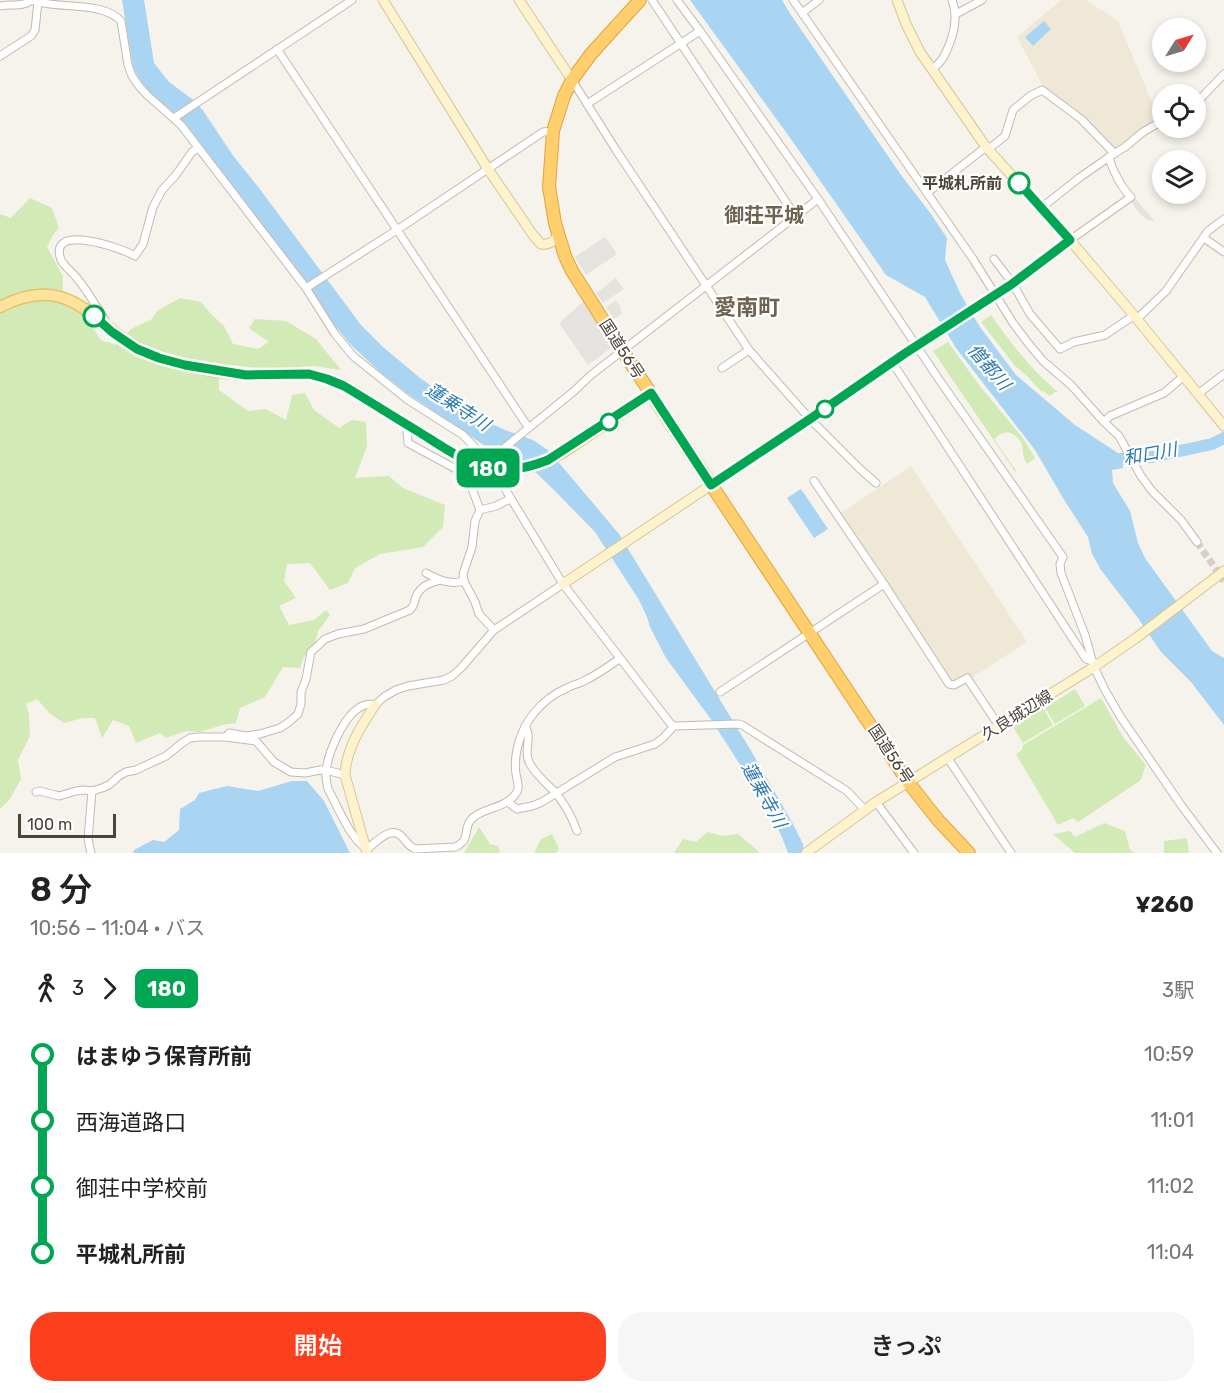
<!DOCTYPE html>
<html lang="ja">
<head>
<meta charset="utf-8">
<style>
  body { margin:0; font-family:Rubik,"Noto Sans JP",sans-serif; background:#f6f6f6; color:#222; height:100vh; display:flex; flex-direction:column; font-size:22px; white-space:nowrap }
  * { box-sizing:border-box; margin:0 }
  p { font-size:20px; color:#767676 }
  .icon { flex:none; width:33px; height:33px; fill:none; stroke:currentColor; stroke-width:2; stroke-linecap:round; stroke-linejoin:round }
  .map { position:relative; height:853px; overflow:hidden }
  .drawer { display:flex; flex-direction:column; background:#fff; flex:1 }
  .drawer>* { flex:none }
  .badge { padding:0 12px; border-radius:9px; font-size:21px; line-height:39px }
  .needle { width:39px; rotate:53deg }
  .controls { position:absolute; left:1152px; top:18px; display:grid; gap:12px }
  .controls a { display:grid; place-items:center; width:54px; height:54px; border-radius:50%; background:#fff; box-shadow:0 3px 9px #0003; font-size:30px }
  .scale { position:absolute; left:18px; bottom:15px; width:98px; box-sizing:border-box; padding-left:6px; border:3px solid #4b4439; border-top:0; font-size:16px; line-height:21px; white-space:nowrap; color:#4b4439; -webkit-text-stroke:4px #fff; paint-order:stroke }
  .map>.badge { position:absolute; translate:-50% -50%; box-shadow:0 0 0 3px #fff }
  .legs { display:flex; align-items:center; gap:9px; height:66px; padding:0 30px; font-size:20px }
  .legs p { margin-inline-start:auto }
  .head { display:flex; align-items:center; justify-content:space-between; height:102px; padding:0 30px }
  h1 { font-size:33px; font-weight:600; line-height:45px }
  .button { display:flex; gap:12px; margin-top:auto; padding:12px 30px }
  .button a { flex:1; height:69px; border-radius:24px; background:#fc3f1d; color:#fff; font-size:24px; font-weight:600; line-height:69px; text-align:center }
  .button a+a { background:#f6f6f6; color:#222 }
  ul { padding:0 30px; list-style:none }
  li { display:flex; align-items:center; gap:21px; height:66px; font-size:22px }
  li i { display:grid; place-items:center; width:9px; height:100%; margin:0 8px; background:currentColor }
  li i::after { content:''; width:15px; height:15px; margin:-8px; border:4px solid; border-radius:50%; background:#fff }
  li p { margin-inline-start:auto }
  li:first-child i { background:linear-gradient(#0000 50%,currentColor 0) }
  li:last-child i { background:linear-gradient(currentColor 50%,#0000 0) }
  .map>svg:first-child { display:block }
  .education { fill:#efe8d6 }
  .green { fill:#d2eab5 }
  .parking { fill:#e5e3e0 }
  .water { fill:#a9d4f2 }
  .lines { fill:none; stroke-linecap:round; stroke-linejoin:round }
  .river { stroke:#a9d4f2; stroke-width:12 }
  .street-tunnel { stroke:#d4d0c8; stroke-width:7; stroke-dasharray:7 3.5; stroke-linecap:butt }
  .street-casing { stroke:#c2bbae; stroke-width:9 }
  .secondary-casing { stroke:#d6c79b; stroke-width:11 }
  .primary-casing { stroke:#e6c16a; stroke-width:13 }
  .highway-casing { stroke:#e0a43c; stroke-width:14 }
  .street { stroke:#fff; stroke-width:7 }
  .secondary { stroke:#fff3cd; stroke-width:9 }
  .primary { stroke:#ffe39c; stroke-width:10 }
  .highway { stroke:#ffcf6e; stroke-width:12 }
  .primary-bridge-casing { stroke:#e6c16a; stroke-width:13; stroke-linecap:butt }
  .primary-bridge { stroke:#ffe39c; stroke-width:10 }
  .line-1-casing { stroke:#fff; stroke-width:14 }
  .line-1 { stroke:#00a651; stroke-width:9 }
  .stop-1-dot { fill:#fff; stroke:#00a651; stroke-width:3 }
  .labels { text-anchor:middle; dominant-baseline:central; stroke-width:4.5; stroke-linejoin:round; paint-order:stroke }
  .stop-label { font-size:16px; font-weight:bold; fill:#4b4439; stroke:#fff; text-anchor:end }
  .street-label { font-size:16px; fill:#4b4439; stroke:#fff }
  .water-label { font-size:18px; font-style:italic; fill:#2e7ab2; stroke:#fff }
  .quarter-label { font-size:20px; font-weight:bold; fill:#6e6250; stroke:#fff }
  .district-label { font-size:22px; font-weight:bold; fill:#6e6250; stroke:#fff }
</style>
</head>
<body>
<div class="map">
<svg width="1224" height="853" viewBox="0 0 1224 853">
  <rect width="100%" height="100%" fill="#f6f3ec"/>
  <g class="education">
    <polygon points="1061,0 1086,0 1118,21 1156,112 1150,125 1116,150 1112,149 1093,125 1045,90 1017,37"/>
    <polygon points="911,466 1027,642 956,688 951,686 839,514"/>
  </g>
  <g class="green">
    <polygon points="30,198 52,208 59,228 53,235 47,247 63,276 62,303 81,311 101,340 116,345 131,329 152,319 157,311 180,298 201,302 212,315 224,326 233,344 258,349 269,342 249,328 255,319 286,321 316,339 341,370 315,366 264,369 232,365 219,378 219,390 248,411 266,409 286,420 292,395 305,393 314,410 339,428 352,420 366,422 367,446 355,478 389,476 403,488 445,505 443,527 423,547 380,554 355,568 348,583 330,590 310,563 287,564 284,581 296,598 279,606 289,625 314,620 326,610 330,615 318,631 315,643 304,657 300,668 283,667 265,697 240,708 236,723 222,725 200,732 186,731 166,738 160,733 136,743 129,726 113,720 102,738 95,718 83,718 64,723 50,714 37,699 26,704 29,714 30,736 18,760 21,779 10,799 0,809 0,214 11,218"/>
    <path d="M991 315C1011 343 1031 370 1058 392H1055L1050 396 1043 391 1042 392 1024 373 1015 366 981 322Z"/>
    <path d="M948 342 979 385 1023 438 1035 458 1027 464C1022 457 1024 453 1022 445 1020 438 1010 430 1003 433 999 434 997 437 994 439L1017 472 1016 473 933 351Z"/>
    <polygon points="1075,689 1085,706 1055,724 1045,708"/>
    <polygon points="1101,698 1123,737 1146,765 1141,780 1078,822 1073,818 1058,825 1016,754 1022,750 1023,745"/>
    <polygon points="1043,708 1053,725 1023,743 1013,727"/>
    <polygon points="1104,823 1125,831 1130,850 1135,853 1075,853 1053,834 1070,831 1075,837"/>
    <polygon points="479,827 490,844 498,846 500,853 464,853"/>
    <polygon points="708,832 722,836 738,834 757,850 759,853 674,853 683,839 696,842"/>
    <polygon points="552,834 559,849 556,853 534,853 541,839"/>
    <polygon points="1187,838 1189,853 1164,853 1164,841"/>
  </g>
  <g class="parking">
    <polygon points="1135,198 1155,221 1147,220 1138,212 1131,201"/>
    <polygon points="605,237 617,254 586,275 575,257"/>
    <polygon points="616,278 624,289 603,303 596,293"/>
    <polygon points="616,300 621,308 620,309 623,313 614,319 606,307"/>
    <polygon points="584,301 611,348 588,365 559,323"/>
  </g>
  <g class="water">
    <polygon points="122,0 144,0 154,63 169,82 192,99 202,109 234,157 259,188 361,325 383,347 420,378 453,401 479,418 505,430 533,440 549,451 619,534 753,754 793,824 803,844 804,853 788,853 782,837 763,800 710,718 666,658 650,627 647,617 639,600 595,532 555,491 525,462 491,450 408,394 379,371 350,344 328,317 319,302 186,124 150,92 139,79 133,67"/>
    <polygon points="690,0 782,0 791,15 901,175 931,214 947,238 945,260 961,295 980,327 1016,375 1075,425 1121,455 1123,468 1112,470 1113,483 1130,511 1138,543 1145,558 1212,651 1224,658 1224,725 1191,682 1161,652 1138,618 1101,570 1092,554 1088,537 1063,498 1035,450 956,348 925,297 886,275 793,142"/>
    <polygon points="1044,21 1051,29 1033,46 1025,37"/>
    <polygon points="801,489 828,529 814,538 787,498"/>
    <polygon points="292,781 307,781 324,801 350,853 133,853 134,850 153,840 164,842 179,830 180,809 195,800 199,793 227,786 258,791"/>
  </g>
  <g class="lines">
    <polyline class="river" points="1107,462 1122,459 1152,457 1212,444 1224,438"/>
    <polyline class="street-tunnel" points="1197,542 1224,581"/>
    <g class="street-casing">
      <g id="street">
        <path d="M31 0C58 10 101 0 121 21L128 65 132 76 139 86 147 95 181 125 306 288 335 334 353 356 408 400 463 435 488 461 563 584 670 723 674 726 738 724 742 725 847 791 865 810"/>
        <polyline points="652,0 796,217"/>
        <polyline points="677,0 700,31"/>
        <polyline points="793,0 973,259 1013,323 1028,343 1043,361 1071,385 1104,422 1119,436 1141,476 1152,491 1181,520 1197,542"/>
        <path d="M0 6C11 3 22 8 32 0"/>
        <polyline points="802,13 819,0"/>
        <polyline points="956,14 982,0"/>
        <polyline points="277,49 528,427"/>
        <polyline points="0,56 31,36 35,30 38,2"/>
        <path d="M932 70C936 66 942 61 944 56 953 39 959 17 952 0"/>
        <polyline points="572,80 616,150 749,350 810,419 860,469 876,483"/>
        <polyline points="1196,102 1203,96 1224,74"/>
        <polyline points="587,104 700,31 818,199 938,378 1063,557 1060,564 1061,573 1085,635 1094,667 1105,690 1120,716 1181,805 1217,853"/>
        <polyline points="174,118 352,0"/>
        <polyline points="927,193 986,147 991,147 1005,136 1013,110 1030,96 1042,90 1081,119 1112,151 1112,155"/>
        <polyline points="1041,208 1079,178 1112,155 1125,147 1143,132 1162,121"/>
        <polyline points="1204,238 1224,252"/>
        <path d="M1070 240 1131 197C1122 189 1112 169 1109 157"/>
        <polyline points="994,259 1013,284 1030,314 1060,349 1074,342 1105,335 1133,316"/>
        <polyline points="306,288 397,230 543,132 553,131"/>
        <polyline points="1137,319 1166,291 1208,231 1224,219"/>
        <path d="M104 325 105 320C96 306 87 290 76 277 72 272 64 266 61 260 47 222 122 248 135 256L143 244 153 207 162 190 175 176 192 152 198 148"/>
        <polyline points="892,362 1086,659 1092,661"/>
        <polyline points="722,368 749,350"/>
        <polyline points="1198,394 1224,374"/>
        <polyline points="1104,422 1110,416 1164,393 1184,376"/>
        <polyline points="407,431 408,443 467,475 480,510"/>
        <polyline points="488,461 573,392 591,375 818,199"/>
        <polyline points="814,481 884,584 949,684 954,685 967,678 999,726"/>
        <polyline points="711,485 810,419 917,346"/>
        <path d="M426 573C439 580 449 585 464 581"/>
        <path d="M563 584 494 630 461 668 452 676 444 680 408 686 396 690 384 697 375 705C350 698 328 750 326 771 325 777 327 783 328 789 338 807 350 839 367 849 378 841 392 823 404 839 408 844 409 846 415 849L455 847C471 840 463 831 470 821 480 807 506 810 517 792 520 785 517 781 516 774 513 753 521 729 534 713 542 703 555 693 567 688 572 685 578 684 584 681 596 675 608 667 619 659"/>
        <polyline points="494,630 479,614 475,602 464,581 463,574 472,547 475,521 480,510 496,506 510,499"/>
        <polyline points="720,692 884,584"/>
        <path d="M525 726C533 738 523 750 529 762 534 773 545 782 553 790 564 802 572 817 577 831"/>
        <path d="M226 737 229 733 245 736 260 734 280 728 289 722 298 714 301 704V692L306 679 311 652 325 639 338 634 364 629 410 610C415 605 414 602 416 597 420 586 430 583 440 580"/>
        <polyline points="947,757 1011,853"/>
        <polyline points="36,792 40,791 59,796 76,791 83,790 92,791 102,788 109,785 119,776 126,772 136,770 166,756 182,743 190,738 198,737 226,737 256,741 274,762 291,772 305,773 320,770 326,770 345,775"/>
        <polyline points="508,802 517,809 532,806 542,802 615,757 655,744 663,738 674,726"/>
        <polyline points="876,802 914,853"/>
        <polyline points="91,853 88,839 92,791"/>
      </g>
    </g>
    <g class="secondary-casing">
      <g id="secondary">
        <path d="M383 0 488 169 533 235 541 244C549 245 553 242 558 236"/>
        <polyline points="519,0 572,80"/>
        <polyline points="897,0 906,24 920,52 986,147 1070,240 1137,319 1224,426"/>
        <polyline points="917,346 1013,284 1070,240"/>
        <polyline points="563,584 711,485"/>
        <path d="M367 853 345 775C346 749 361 726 375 705"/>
        <polyline points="806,853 876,802 1094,667 1136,638 1224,571"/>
      </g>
    </g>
    <g class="primary-casing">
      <g id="primary">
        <path d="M0 307C78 267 96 336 158 358 182 366 224 374 249 375 269 375 289 372 309 374 321 376 332 381 344 385L452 453 471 463 481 467"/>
        <polyline points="563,452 651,393"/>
      </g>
    </g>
    <g class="highway-casing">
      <polyline id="highway" points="640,0 591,54 572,80 564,96 553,131 549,187 555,223 565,256 572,271 622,350 908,782 938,820 969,853"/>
    </g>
    <use href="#street" class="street"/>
    <use href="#secondary" class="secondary"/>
    <use href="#primary" class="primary"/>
    <use href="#highway" class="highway"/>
    <g class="primary-bridge-casing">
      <path id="primary-bridge" d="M481 467C516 473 533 469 563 452"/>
    </g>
    <use href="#primary-bridge" class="primary-bridge"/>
  </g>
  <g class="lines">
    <g class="line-1-casing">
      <path id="line-1" d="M94 316 112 332 137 349 159 358 185 365 246 375 309 374 327 379 344 386C369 401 394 417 419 432 465 461 492 483 548 460L651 393 711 485 810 419 904 354 1012 284 1070 240 1019 183"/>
    </g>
    <use href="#line-1" class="line-1"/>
  </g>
  <g class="stop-1-dot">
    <circle cx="1019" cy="183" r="10"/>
    <circle cx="94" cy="316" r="10"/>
    <circle cx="825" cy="409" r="8"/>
    <circle cx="609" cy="422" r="8"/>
  </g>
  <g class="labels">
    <g class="stop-label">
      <text x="1002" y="183">平城札所前</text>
    </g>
    <g class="street-label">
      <text transform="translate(622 349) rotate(57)">国道56号</text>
      <text transform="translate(1017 715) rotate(-32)">久良城辺線</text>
      <text transform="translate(891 754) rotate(56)">国道56号</text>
    </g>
    <g class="water-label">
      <text transform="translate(989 367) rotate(49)">僧都川</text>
      <text transform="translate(458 407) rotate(33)">蓮乗寺川</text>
      <text transform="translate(1150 454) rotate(-10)">和口川</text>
      <text transform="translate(764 795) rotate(61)">蓮乗寺川</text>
    </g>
    <g class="quarter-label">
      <text x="764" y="215">御荘平城</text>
    </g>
    <g class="district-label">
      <text x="747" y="307">愛南町</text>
    </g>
  </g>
</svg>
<div class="controls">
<a><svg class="needle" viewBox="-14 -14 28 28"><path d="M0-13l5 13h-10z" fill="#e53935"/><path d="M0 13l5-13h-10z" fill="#767676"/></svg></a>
<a><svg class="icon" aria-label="locate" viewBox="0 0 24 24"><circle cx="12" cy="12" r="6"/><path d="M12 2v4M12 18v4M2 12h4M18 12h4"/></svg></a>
<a><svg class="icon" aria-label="layers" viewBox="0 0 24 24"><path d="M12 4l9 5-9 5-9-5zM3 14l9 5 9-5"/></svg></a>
</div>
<div class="scale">100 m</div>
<b class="badge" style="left:488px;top:468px;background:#00a651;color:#fff">180</b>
</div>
<section class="drawer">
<div class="head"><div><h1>8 分</h1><p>10:56 – 11:04 · バス</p></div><b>¥260</b></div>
<div class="legs"><svg class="icon" aria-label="walk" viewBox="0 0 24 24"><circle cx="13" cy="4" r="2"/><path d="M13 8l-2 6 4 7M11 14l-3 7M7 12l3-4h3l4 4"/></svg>3<svg class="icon" aria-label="forward" viewBox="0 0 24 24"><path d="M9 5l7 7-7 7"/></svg><b class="badge" style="background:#00a651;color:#fff">180</b><p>3駅</p></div>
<ul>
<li><i style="color:#00a651"></i><b>はまゆう保育所前</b><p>10:59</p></li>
<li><i style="color:#00a651"></i><span>西海道路口</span><p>11:01</p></li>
<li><i style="color:#00a651"></i><span>御荘中学校前</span><p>11:02</p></li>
<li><i style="color:#00a651"></i><b>平城札所前</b><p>11:04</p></li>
</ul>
<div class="button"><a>開始</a><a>きっぷ</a></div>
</section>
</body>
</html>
